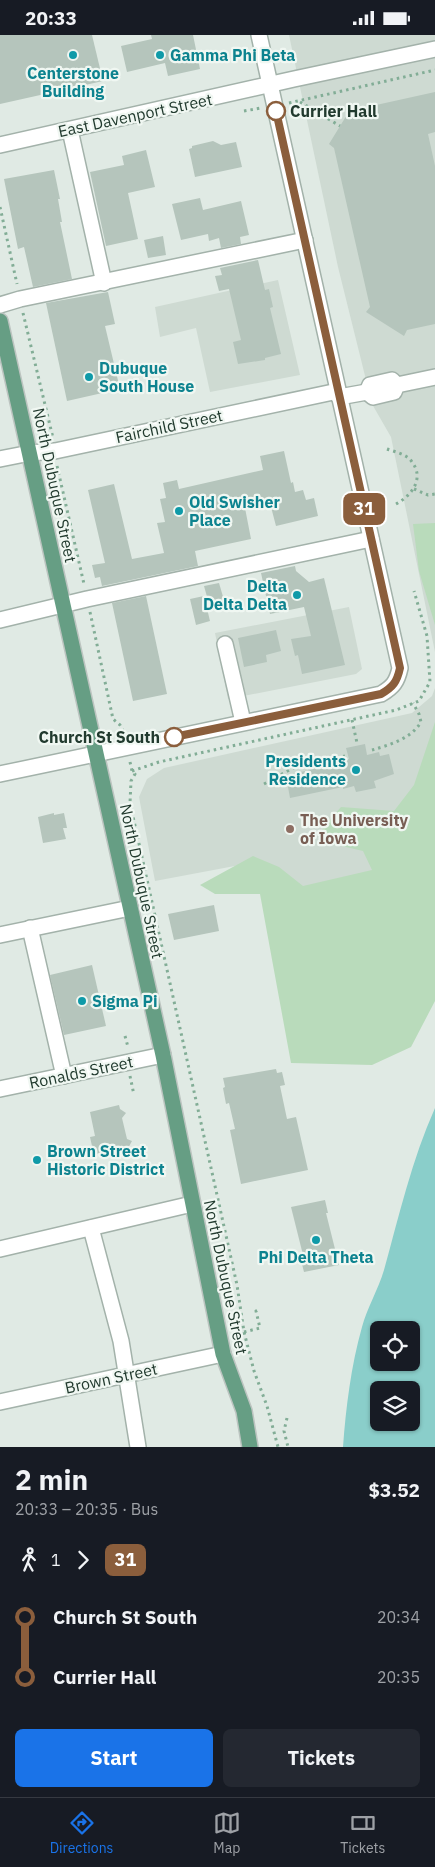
<!DOCTYPE html>
<html lang="en">
<head>
<meta charset="utf-8">
<style>
  body { margin:0; font-family:"IBM Plex Sans",sans-serif; background:#242831; color:#f1f3f6; height:100vh; display:flex; flex-direction:column; font-size:19px; white-space:nowrap }
  * { box-sizing:border-box; margin:0 }
  p { font-size:16px; color:#9ea1a6 }
  .icon { flex:none; width:28px; height:28px; fill:none; stroke:currentColor; stroke-width:2; stroke-linecap:round; stroke-linejoin:round }
  .map { position:relative; height:1412px; overflow:hidden }
  .side { display:flex; flex-direction:column; background:#171b24; flex:1 }
  .side>* { flex:none }
  .badge { padding:0 10px; border-radius:8px; font-size:18px; line-height:32px }
  .fabs { position:absolute; left:370px; top:1286px; display:grid; gap:10px }
  .fabs a { display:grid; place-items:center; width:50px; height:50px; border-radius:8px; background:#171b24; box-shadow:0 1px 4px #0004; font-size:25px }
  .map>.badge { position:absolute; translate:-50% -50%; box-shadow:0 0 0 2px #fff }
  .legs { display:flex; align-items:center; gap:8px; height:55px; padding:0 15px; font-size:16px }
  .legs p { margin-inline-start:auto }
  .summary { display:flex; align-items:center; justify-content:space-between; height:85px; padding:0 15px }
  h1 { font-size:28px; font-weight:700; line-height:38px }
  .primary-button { display:flex; gap:10px; margin-top:auto; padding:10px 15px }
  .primary-button a { flex:1; height:58px; border-radius:8px; background:#1a73e8; color:#fff; font-size:20px; font-weight:700; line-height:58px; text-align:center }
  .primary-button a+a { background:#242831; color:#f1f3f6 }
  ul { padding:0 15px; list-style:none }
  li { display:flex; align-items:center; gap:18px; height:60px; font-size:19px }
  li i { display:grid; place-items:center; width:8px; height:100%; margin:0 6px; background:currentColor }
  li i::after { content:''; width:12px; height:12px; margin:-6px; border:4px solid; border-radius:50%; background:#171b24 }
  li p { margin-inline-start:auto }
  li:first-child i { background:linear-gradient(#0000 50%,currentColor 0) }
  li:last-child i { background:linear-gradient(currentColor 50%,#0000 0) }
  .status { display:flex; justify-content:space-between; align-items:center; height:35px; padding:0 25px; background:#171b24; direction:ltr }
  .status svg { height:14px; fill:currentColor }
  .dock { display:flex; justify-content:space-around; align-items:center; height:70px; border-top:1px solid #363941; background:#171b24; font-size:14px; color:#9ea1a6 }
  .dock a { display:grid; justify-items:center; gap:2px }
  .dock .current { color:#1a73e8 }
  .map>svg:first-child { display:block }
  .built { fill:#cedad2 }
  .green { fill:#b9dbbb }
  .water { fill:#8aceca; fill-rule:evenodd }
  .building { fill:#b5c5bc }
  .lines { fill:none; stroke-linecap:round; stroke-linejoin:round }
  .minor-casing { stroke:#a3b2aa; stroke-width:18 }
  .major-casing { stroke:#bcc4c0; stroke-width:18 }
  .path { stroke:#82ad96; stroke-width:3; stroke-dasharray:2.5 4; stroke-linecap:butt }
  .minor { stroke:#fff; stroke-width:15 }
  .major { stroke:#669e84; stroke-width:15 }
  .line-1-casing { stroke:#fff; stroke-width:11 }
  .line-1 { stroke:#8b5e3c; stroke-width:8 }
  .culture-dot { fill:#0f9aa8; stroke:#f0f7f2; stroke-width:2 }
  .stop-1-dot { fill:#fff; stroke:#8b5e3c; stroke-width:2.5 }
  .education-dot { fill:#8d6e63; stroke:#f0f7f2; stroke-width:2 }
  .labels { text-anchor:middle; dominant-baseline:central; stroke-width:4.5; stroke-linejoin:round; paint-order:stroke }
  .culture-label { font-size:16px; font-weight:bold; fill:#0d838f; stroke:#f0f7f2; text-anchor:start }
  .stop-label { font-size:16px; font-weight:bold; fill:#213a2e; stroke:#f0f7f2; text-anchor:start }
  .street-label { font-size:16px; fill:#213a2e; stroke:#f0f7f2 }
  .education-label { font-size:16px; font-weight:bold; fill:#785e54; stroke:#f0f7f2; text-anchor:start }
</style>
</head>
<body>
<div class="status"><b>20:33</b><svg viewBox="0 0 49 12"><path d="M0 12V9h3v3zM5 12V6h3v6zM10 12V3h3v9zM15 12V0h3v12zM26 1h20v11H26zM47 4h2v5h-2z"/></svg></div>
<div class="map">
<svg width="435" height="1412" viewBox="0 0 435 1412">
  <rect width="100%" height="100%" fill="#e0eae4"/>
  <g class="built">
    <polygon points="289,0 435,0 435,617 391,402 372,369 338,232"/>
    <polygon points="278,245 300,340 210,357 196,293 160,302 155,272"/>
    <polygon points="349,572 362,634 356,639 228,664 215,598"/>
    <polygon points="435,653 435,963 262,826 155,846 139,762 147,744 164,733 412,678 432,661"/>
  </g>
  <g class="green">
    <polygon points="435,488 435,590 419,536 413,489"/>
    <polygon points="435,687 435,966 411,1012 372,1030 291,1028 260,859 215,859 200,850 253,821 279,832 303,851 372,835 363,816 329,808 322,794 341,772 394,776 414,750"/>
  </g>
  <path class="water" d="M435 1073V1412H343C346 1372 351 1331 362 1292 367 1273 378 1255 384 1235 399 1181 412 1124 435 1073ZM379 1295H411V1328H379ZM379 1355H411V1388H379Z"/>
  <g class="building">
    <polygon points="0,0 92,0 103,46 0,69"/>
    <polygon points="151,0 193,0 200,34 168,41 165,28 127,37 121,11 152,4"/>
    <polygon points="435,57 435,97 428,99 435,131 435,289 407,295 404,301 366,277 370,272 334,113 329,109 353,70 358,74"/>
    <polygon points="213,106 221,110 236,107 242,132 195,142 189,114 192,113 192,111"/>
    <polygon points="146,115 155,152 128,158 138,204 106,211 90,137 124,130 122,121"/>
    <polygon points="54,135 60,164 58,164 62,187 60,187 72,244 33,252 24,212 18,214 4,144"/>
    <polygon points="200,163 203,175 241,166 249,200 240,202 241,209 221,213 219,203 209,206 208,199 181,205 172,169"/>
    <polygon points="163,201 166,220 148,223 144,205"/>
    <polygon points="258,225 265,255 269,254 273,272 270,273 281,319 265,323 265,325 238,329 233,307 241,305 229,254 219,256 215,241 222,240 220,233"/>
    <polygon points="108,257 115,289 105,291 120,354 67,366 46,268"/>
    <polygon points="284,416 291,448 293,447 295,457 303,455 306,465 314,463 318,481 276,491 270,468 245,473 251,504 195,516 198,531 102,551 100,542 95,543 92,530 105,528 88,455 114,449 132,524 164,518 157,488 165,487 160,464 166,463 163,448 177,445 179,454 263,435 260,421"/>
    <polygon points="295,531 296,536 309,547 324,543 345,630 302,639 298,620 295,621 291,604 311,601 304,572 270,579 261,538"/>
    <polygon points="219,548 224,565 209,569 204,551"/>
    <polygon points="146,561 167,659 133,666 112,568"/>
    <polygon points="204,561 210,586 196,590 190,564"/>
    <polygon points="276,595 281,616 266,620 267,627 244,632 238,603"/>
    <polygon points="365,709 367,720 379,717 380,721 389,719 394,739 374,746 376,753 356,757 354,751 343,754 343,752 290,763 286,741 349,724 346,713"/>
    <polygon points="54,778 54,780 64,778 67,793 63,793 66,804 43,808 38,782"/>
    <polygon points="214,870 219,896 174,905 168,879"/>
    <polygon points="92,930 106,991 64,1000 50,940"/>
    <polygon points="276,1034 277,1038 282,1037 285,1050 280,1051 287,1084 296,1082 308,1135 241,1149 230,1095 235,1094 229,1068 226,1069 223,1053 225,1052 223,1043"/>
    <polygon points="119,1070 120,1074 126,1078 122,1083 127,1104 132,1106 126,1117 100,1122 99,1118 94,1120 90,1102 95,1101 90,1077"/>
    <polygon points="325,1165 328,1178 326,1178 339,1230 304,1237 301,1225 304,1224 291,1172"/>
  </g>
  <g class="lines">
    <g class="minor-casing">
      <g id="minor">
        <polyline points="70,95 104,248"/>
        <polyline points="0,110 294,44 435,14"/>
        <polyline points="0,270 20,264 305,205"/>
        <polyline points="397,350 392,345 370,350 367,357 373,362 394,357 397,350 435,342"/>
        <polyline points="339,362 367,357"/>
        <polyline points="0,424 30,418 55,416 338,356"/>
        <polyline points="0,585 87,564 371,504"/>
        <polyline points="225,609 243,687"/>
        <path d="M0 739 381 659C393 652 397 647 400 633L259 0"/>
        <polyline points="30,893 64,1041"/>
        <polyline points="0,900 130,873"/>
        <polyline points="0,1054 163,1020"/>
        <polyline points="91,1193 121,1306 138,1412"/>
        <polyline points="0,1214 192,1169"/>
        <polyline points="0,1367 223,1319"/>
      </g>
    </g>
    <g class="major-casing">
      <polyline id="major" points="0,286 163,1020 223,1319 244,1376 250,1412"/>
    </g>
    <g class="path">
      <polyline points="300,67 340,91"/>
      <polyline points="289,68 435,35"/>
      <polyline points="244,76 261,73"/>
      <polyline points="0,172 17,249"/>
      <polyline points="23,278 53,403"/>
      <path d="M387 414C395 417 407 419 412 427 425 444 411 461 396 469"/>
      <polyline points="57,431 84,549"/>
      <polyline points="414,454 428,460 435,459"/>
      <polyline points="90,577 113,684 120,690 125,699"/>
      <polyline points="352,685 357,708"/>
      <path d="M372 715C389 710 411 704 421 687L419 679 413 668"/>
      <polyline points="130,727 132,736 135,739 131,746 130,768 237,1250 244,1297 254,1336 267,1371 278,1412"/>
      <polyline points="132,736 159,727 396,675 419,666 430,647 427,601 414,556"/>
      <polyline points="264,749 293,733 345,721"/>
      <polyline points="125,1001 128,1012"/>
      <polyline points="130,1041 134,1060"/>
      <polyline points="244,1297 260,1293 256,1276 260,1275"/>
      <polyline points="287,1383 284,1396 288,1412"/>
    </g>
    <use href="#minor" class="minor"/>
    <use href="#major" class="major"/>
  </g>
  <g class="lines">
    <g class="line-1-casing">
      <path id="line-1" d="M174 702 381 659C393 652 397 647 400 633L276 76"/>
    </g>
    <use href="#line-1" class="line-1"/>
  </g>
  <g class="culture-dot">
    <circle cx="73" cy="20" r="5"/>
    <circle cx="160" cy="20" r="5"/>
    <circle cx="89" cy="342" r="5"/>
    <circle cx="179" cy="476" r="5"/>
    <circle cx="297" cy="560" r="5"/>
    <circle cx="356" cy="735" r="5"/>
    <circle cx="82" cy="966" r="5"/>
    <circle cx="37" cy="1125" r="5"/>
    <circle cx="316" cy="1205" r="5"/>
  </g>
  <g class="stop-1-dot">
    <circle cx="276" cy="76" r="9"/>
    <circle cx="174" cy="702" r="9"/>
  </g>
  <circle class="education-dot" cx="290" cy="794" r="5"/>
  <g class="labels">
    <g class="culture-label">
      <text x="170" y="20">Gamma Phi Beta</text>
      <text x="73" y="38" text-anchor="middle">Centerstone<tspan x="73" dy="18">Building</tspan></text>
      <text x="99" y="333">Dubuque<tspan x="99" dy="18">South House</tspan></text>
      <text x="189" y="467">Old Swisher<tspan x="189" dy="18">Place</tspan></text>
      <text x="287" y="551" text-anchor="end">Delta<tspan x="287" dy="18">Delta Delta</tspan></text>
      <text x="346" y="726" text-anchor="end">Presidents<tspan x="346" dy="18">Residence</tspan></text>
      <text x="92" y="966">Sigma Pi</text>
      <text x="47" y="1116">Brown Street<tspan x="47" dy="18">Historic District</tspan></text>
      <text x="316" y="1222" text-anchor="middle">Phi Delta Theta</text>
    </g>
    <g class="stop-label">
      <text x="290" y="76">Currier Hall</text>
      <text x="160" y="702" text-anchor="end">Church St South</text>
    </g>
    <g class="street-label">
      <text transform="translate(135 80) rotate(-12)">East Davenport Street</text>
      <text transform="translate(169 391) rotate(-12)">Fairchild Street</text>
      <text transform="translate(55 450) rotate(78)">North Dubuque Street</text>
      <text transform="translate(142 846) rotate(78)">North Dubuque Street</text>
      <text transform="translate(81 1037) rotate(-12)">Ronalds Street</text>
      <text transform="translate(226 1242) rotate(78)">North Dubuque Street</text>
      <text transform="translate(111 1343) rotate(-12)">Brown Street</text>
    </g>
    <g class="education-label">
      <text x="300" y="785">The University<tspan x="300" dy="18">of Iowa</tspan></text>
    </g>
  </g>
</svg>
<div class="fabs">
<a><svg class="icon" aria-label="locate" viewBox="0 0 24 24"><circle cx="12" cy="12" r="6"/><path d="M12 2v4M12 18v4M2 12h4M18 12h4"/></svg></a>
<a><svg class="icon" aria-label="layers" viewBox="0 0 24 24"><path d="M12 4l9 5-9 5-9-5zM3 14l9 5 9-5"/></svg></a>
</div>
<b class="badge" style="left:364px;top:474px;background:#8b5e3c;color:#fff">31</b>
</div>
<section class="side">
<div class="summary"><div><h1>2 min</h1><p>20:33 – 20:35 · Bus</p></div><b>$3.52</b></div>
<div class="legs"><svg class="icon" aria-label="walk" viewBox="0 0 24 24"><circle cx="13" cy="4" r="2"/><path d="M13 8l-2 6 4 7M11 14l-3 7M7 12l3-4h3l4 4"/></svg>1<svg class="icon" aria-label="forward" viewBox="0 0 24 24"><path d="M9 5l7 7-7 7"/></svg><b class="badge" style="background:#8b5e3c;color:#fff">31</b></div>
<ul>
<li><i style="color:#8b5e3c"></i><b>Church St South</b><p>20:34</p></li>
<li><i style="color:#8b5e3c"></i><b>Currier Hall</b><p>20:35</p></li>
</ul>
<div class="primary-button"><a>Start</a><a>Tickets</a></div>
</section>
<nav class="dock">
<a class="current"><svg class="icon" aria-label="directions" viewBox="0 0 24 24"><path d="M12 3l9 9-9 9-9-9zM9 14v-3h6M13 9l2 2-2 2"/></svg>Directions</a>
<a><svg class="icon" aria-label="map" viewBox="0 0 24 24"><path d="M3 6l6-2 6 2 6-2v14l-6 2-6-2-6 2zM9 4v14M15 6v14"/></svg>Map</a>
<a><svg class="icon" aria-label="tickets" viewBox="0 0 24 24"><path d="M3 7h18v10H3zM15 7v10"/></svg>Tickets</a>
</nav>
</body>
</html>
